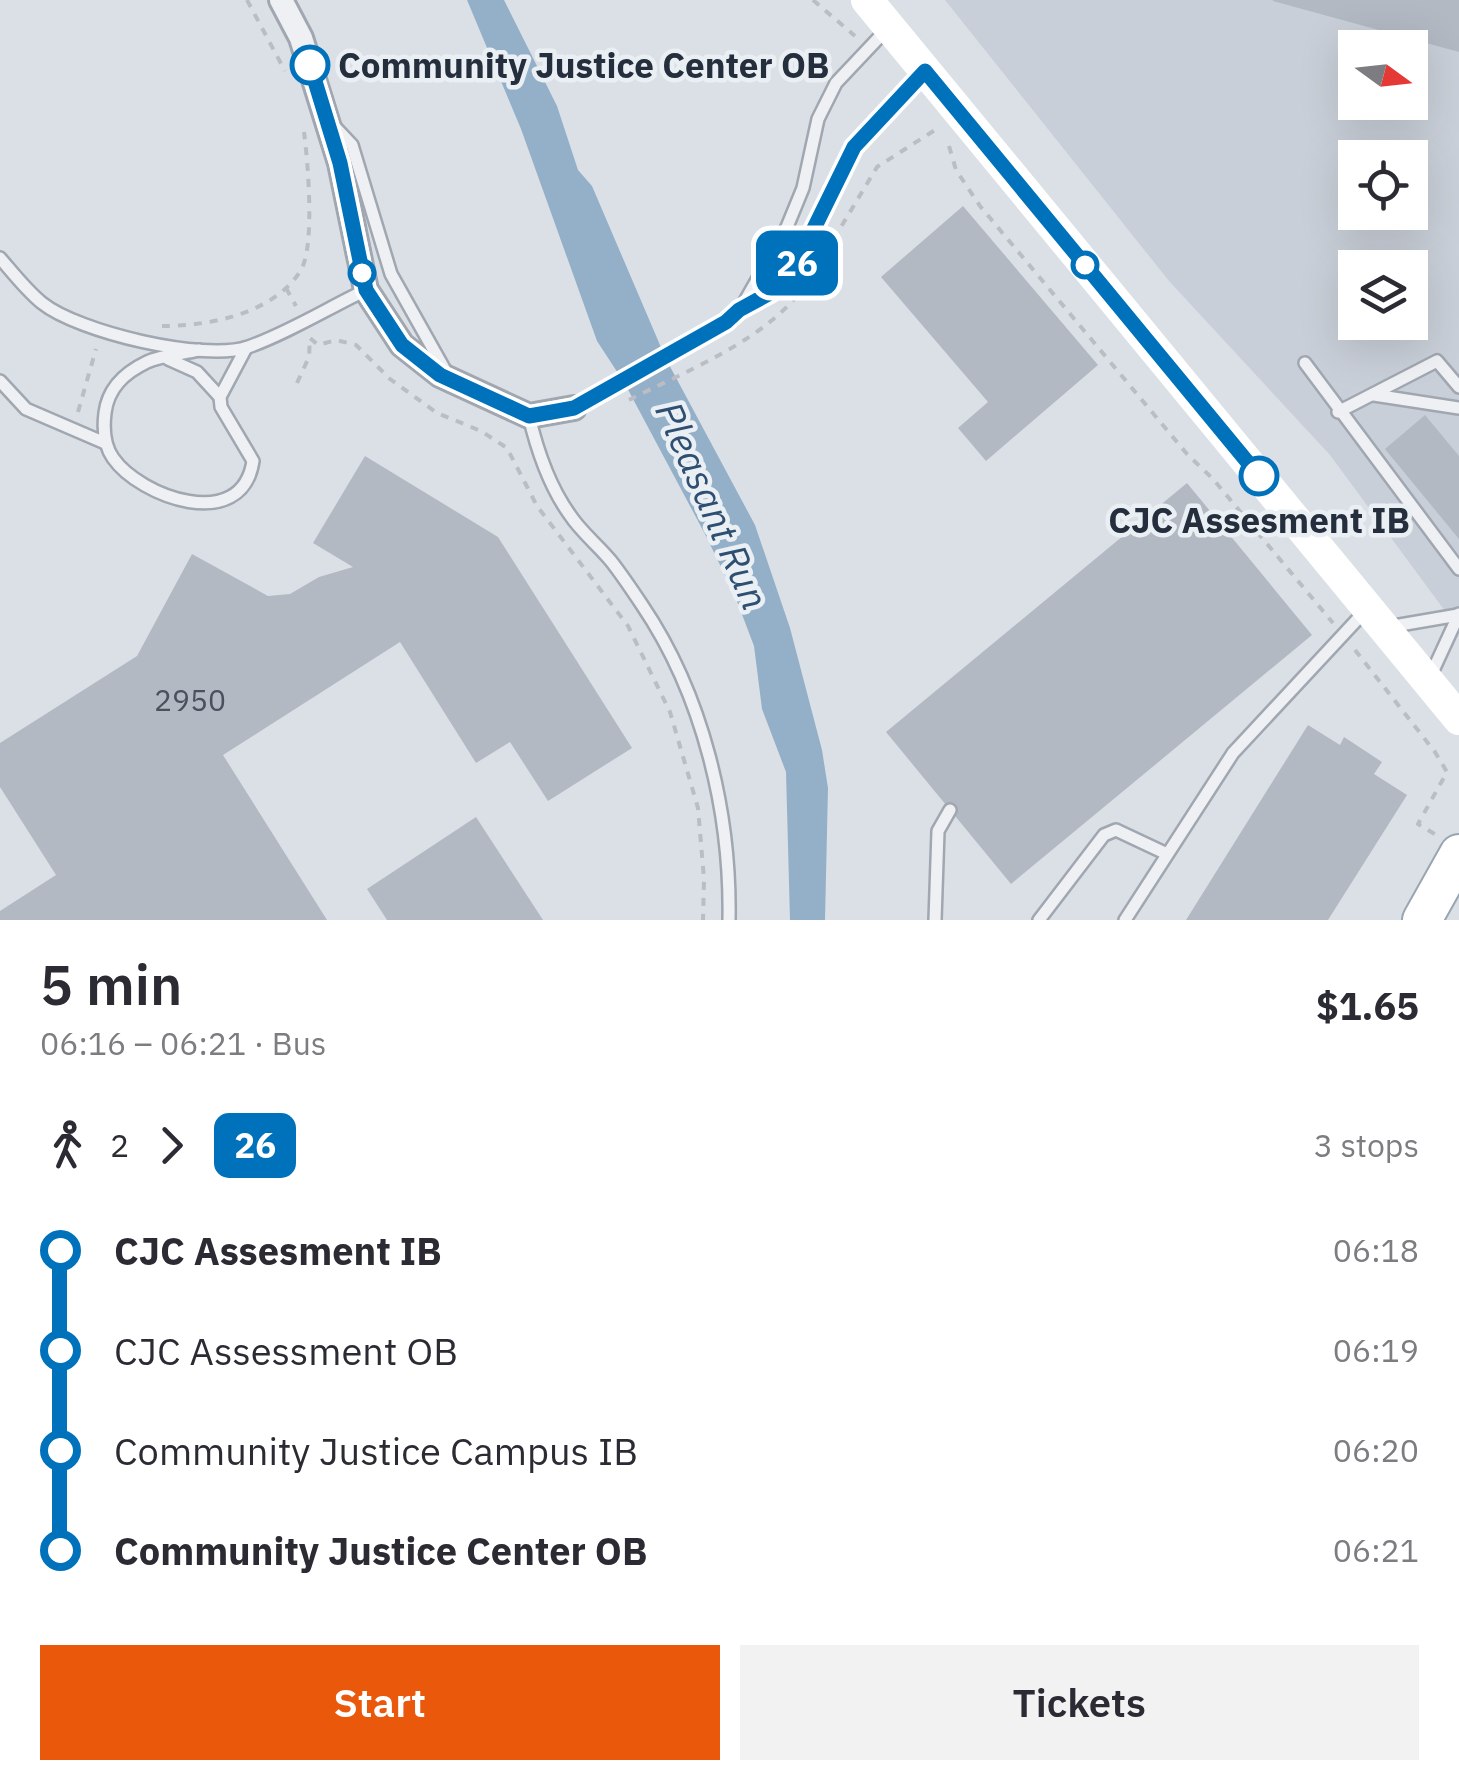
<!DOCTYPE html>
<html lang="en">
<head>
<meta charset="utf-8">
<style>
  body { margin:0; font-family:"IBM Plex Sans",sans-serif; background:#f2f2f3; color:#2b2b33; height:100vh; display:flex; flex-direction:column; font-size:38px; white-space:nowrap }
  * { box-sizing:border-box; margin:0 }
  p { font-size:32px; color:#7c7c81 }
  .icon { flex:none; width:55px; height:55px; fill:none; stroke:currentColor; stroke-width:2; stroke-linecap:round; stroke-linejoin:round }
  .map { position:relative; height:920px; overflow:hidden }
  .side { display:flex; flex-direction:column; background:#fff; flex:1 }
  .side>* { flex:none }
  .badge { padding:0 20px; border-radius:15px; font-size:35px; line-height:65px }
  .needle { width:65px; rotate:105deg }
  .fabs { position:absolute; left:1338px; top:30px; display:grid; gap:20px }
  .fabs a { display:grid; place-items:center; width:90px; height:90px; border-radius:0px; background:#fff; box-shadow:0 10px 40px #0002; font-size:50px }
  .map>.badge { position:absolute; translate:-50% -50%; box-shadow:0 0 0 5px #fff }
  .legs { display:flex; align-items:center; gap:15px; height:110px; padding:0 40px; font-size:32px }
  .legs p { margin-inline-start:auto }
  .summary { display:flex; align-items:center; justify-content:space-between; height:170px; padding:0 40px }
  h1 { font-size:55px; font-weight:600; line-height:75px }
  .action { display:flex; gap:20px; margin-top:auto; padding:20px 40px }
  .action a { flex:1; height:115px; border-radius:0px; background:#ea580c; color:#fff; font-size:40px; font-weight:600; line-height:115px; text-align:center }
  .action a+a { background:#f2f2f3; color:#2b2b33 }
  ul { padding:0 40px; list-style:none }
  li { display:flex; align-items:center; gap:35px; height:100px; font-size:38px }
  li i { display:grid; place-items:center; width:15px; height:100%; margin:0 12px; background:currentColor }
  li i::after { content:''; width:25px; height:25px; margin:-12px; border:8px solid; border-radius:50%; background:#fff }
  li p { margin-inline-start:auto }
  li:first-child i { background:linear-gradient(#0000 50%,currentColor 0) }
  li:last-child i { background:linear-gradient(currentColor 50%,#0000 0) }
  .map>svg:first-child { display:block }
  .built { fill:#c9cfd8; fill-rule:evenodd }
  .water { fill:#94b0c8 }
  .building { fill:#b2b9c3 }
  .lines { fill:none; stroke-linecap:round; stroke-linejoin:round }
  .lane-casing { stroke:#a1a7b0; stroke-width:16 }
  .street-casing { stroke:#a1a7b0; stroke-width:28 }
  .primary-casing { stroke:#9aa5b2; stroke-width:42 }
  .path { stroke:#babec4; stroke-width:4; stroke-dasharray:8 8; stroke-linecap:butt }
  .lane { stroke:#eef0f4; stroke-width:11 }
  .street { stroke:#eef0f4; stroke-width:22 }
  .secondary { stroke:#fff; stroke-width:32 }
  .primary { stroke:#fff; stroke-width:38 }
  .line-1-casing { stroke:#fff; stroke-width:22 }
  .line-1 { stroke:#0072bc; stroke-width:15 }
  .stop-1-dot { fill:#fff; stroke:#0072bc; stroke-width:5 }
  .labels { text-anchor:middle; dominant-baseline:central; stroke-width:9; stroke-linejoin:round; paint-order:stroke }
  .number-label { font-size:30px; fill:#48515e }
  .stop-label { font-size:35px; font-weight:bold; fill:#252e3c; stroke:#eaeff4; text-anchor:start }
  .water-label { font-size:38px; font-style:italic; fill:#2e4f71; stroke:#eaeff4 }
</style>
</head>
<body>
<div class="map">
<svg width="1459" height="920" viewBox="0 0 1459 920">
  <rect width="100%" height="100%" fill="#dbe0e6"/>
  <path class="built" d="M945 0H1459V630L1330 455 1169 281ZM1355 48H1410V102H1355ZM1355 158H1410V212H1355ZM1355 268H1410V322H1355Z"/>
  <polygon class="water" points="467,0 504,0 557,106 578,170 592,186 666,359 755,525 790,628 822,750 828,788 825,920 790,920 786,772 762,709 754,646 735,596 706,536 625,384 597,341 521,129"/>
  <g class="building">
    <polygon points="1273,0 1459,0 1459,52 1273,1"/>
    <polygon points="963,206 1098,365 986,461 958,428 988,402 881,277"/>
    <polygon points="1425,415 1459,456 1459,539 1385,449"/>
    <polygon points="365,456 498,537 632,748 548,801 510,742 476,763 400,642 223,755 327,920 0,920 0,911 56,875 0,787 0,743 137,656 192,554 268,596 290,594 319,577 353,567 313,543"/>
    <polygon points="1187,483 1312,635 1011,884 886,732"/>
    <polygon points="1308,725 1340,745 1344,737 1382,762 1374,774 1407,795 1328,920 1186,920"/>
    <polygon points="476,817 543,920 387,920 367,889"/>
  </g>
  <g class="lines">
    <g class="lane-casing">
      <g id="lane">
        <polyline points="335,127 352,145 391,274 446,372"/>
        <path d="M0 258C13 273 27 291 42 303 78 332 204 362 248 347 288 333 328 308 366 290"/>
        <polyline points="740,310 787,227 803,188 818,119 836,83 886,30"/>
        <path d="M199 350C183 354 162 355 147 362 124 373 108 388 105 413 103 429 104 445 113 458 140 497 242 534 253 461L221 407 220 397 246 348"/>
        <polyline points="168,359 197,372 220,397"/>
        <polyline points="1305,363 1459,569"/>
        <polyline points="0,381 26,409 105,443"/>
        <polyline points="1374,395 1459,408"/>
        <polyline points="574,408 726,322 739,310 772,293 796,265 854,147 922,74"/>
        <polyline points="1338,412 1437,361 1459,387"/>
        <path d="M529 416C537 450 549 486 570 515 581 532 598 545 611 561 622 575 632 590 642 605 703 695 731 813 729 920"/>
        <polyline points="1388,627 1458,615"/>
        <polyline points="1430,677 1459,614"/>
        <polyline points="935,920 938,831 950,810"/>
        <polyline points="1039,920 1104,835 1116,830 1167,854"/>
        <polyline points="1125,920 1233,753 1367,609"/>
      </g>
    </g>
    <g class="street-casing">
      <polyline id="street" points="281,0 301,38 340,163 366,290 402,345 440,375 529,416 574,408"/>
    </g>
    <g class="primary-casing">
      <polyline id="primary" points="1422,920 1459,854"/>
    </g>
    <g class="path">
      <polyline points="247,0 285,71"/>
      <polyline points="813,0 855,36"/>
      <polyline points="949,146 956,170 980,206 1187,454 1213,479 1333,623"/>
      <polyline points="817,267 877,167 935,130"/>
      <polyline points="286,288 296,306"/>
      <path d="M162 326C209 326 274 314 301 270 315 246 308 162 304 132"/>
      <polyline points="297,383 309,357 310,338 318,345 336,340 356,345 390,379 437,413 481,431 507,448 537,506 628,626 670,712 698,808 704,879 703,920"/>
      <path d="M629 400C688 370 774 337 809 279"/>
      <polyline points="78,412 96,349"/>
      <polyline points="1355,650 1435,752 1447,772 1418,824 1438,836"/>
    </g>
    <use href="#lane" class="lane"/>
    <use href="#street" class="street"/>
    <polyline class="secondary" points="867,0 1459,719"/>
    <use href="#primary" class="primary"/>
  </g>
  <g class="lines">
    <g class="line-1-casing">
      <polyline id="line-1" points="310,65 340,163 366,290 402,345 440,375 529,416 552,412 574,408 726,322 739,310 772,292 796,265 854,147 925,71 1259,476"/>
    </g>
    <use href="#line-1" class="line-1"/>
  </g>
  <g class="stop-1-dot">
    <circle cx="310" cy="65" r="18"/>
    <circle cx="1085" cy="265" r="12"/>
    <circle cx="362" cy="273" r="12"/>
    <circle cx="1259" cy="476" r="18"/>
  </g>
  <g class="labels">
    <g class="number-label">
      <text x="190" y="699">2950</text>
    </g>
    <g class="stop-label">
      <text x="338" y="65">Community Justice Center OB</text>
      <text x="1259" y="520" text-anchor="middle">CJC Assesment IB</text>
    </g>
    <g class="water-label">
      <text transform="translate(713 505) rotate(66)">Pleasant Run</text>
    </g>
  </g>
</svg>
<div class="fabs">
<a><svg class="needle" viewBox="-14 -14 28 28"><path d="M0-13l5 13h-10z" fill="#e53935"/><path d="M0 13l5-13h-10z" fill="#7c7c81"/></svg></a>
<a><svg class="icon" aria-label="locate" viewBox="0 0 24 24"><circle cx="12" cy="12" r="6"/><path d="M12 2v4M12 18v4M2 12h4M18 12h4"/></svg></a>
<a><svg class="icon" aria-label="layers" viewBox="0 0 24 24"><path d="M12 4l9 5-9 5-9-5zM3 14l9 5 9-5"/></svg></a>
</div>
<b class="badge" style="left:797px;top:263px;background:#0072bc;color:#fff">26</b>
</div>
<section class="side">
<div class="summary"><div><h1>5 min</h1><p>06:16 – 06:21 · Bus</p></div><b>$1.65</b></div>
<div class="legs"><svg class="icon" aria-label="walk" viewBox="0 0 24 24"><circle cx="13" cy="4" r="2"/><path d="M13 8l-2 6 4 7M11 14l-3 7M7 12l3-4h3l4 4"/></svg>2<svg class="icon" aria-label="forward" viewBox="0 0 24 24"><path d="M9 5l7 7-7 7"/></svg><b class="badge" style="background:#0072bc;color:#fff">26</b><p>3 stops</p></div>
<ul>
<li><i style="color:#0072bc"></i><b>CJC Assesment IB</b><p>06:18</p></li>
<li><i style="color:#0072bc"></i><span>CJC Assessment OB</span><p>06:19</p></li>
<li><i style="color:#0072bc"></i><span>Community Justice Campus IB</span><p>06:20</p></li>
<li><i style="color:#0072bc"></i><b>Community Justice Center OB</b><p>06:21</p></li>
</ul>
<div class="action"><a>Start</a><a>Tickets</a></div>
</section>
</body>
</html>
